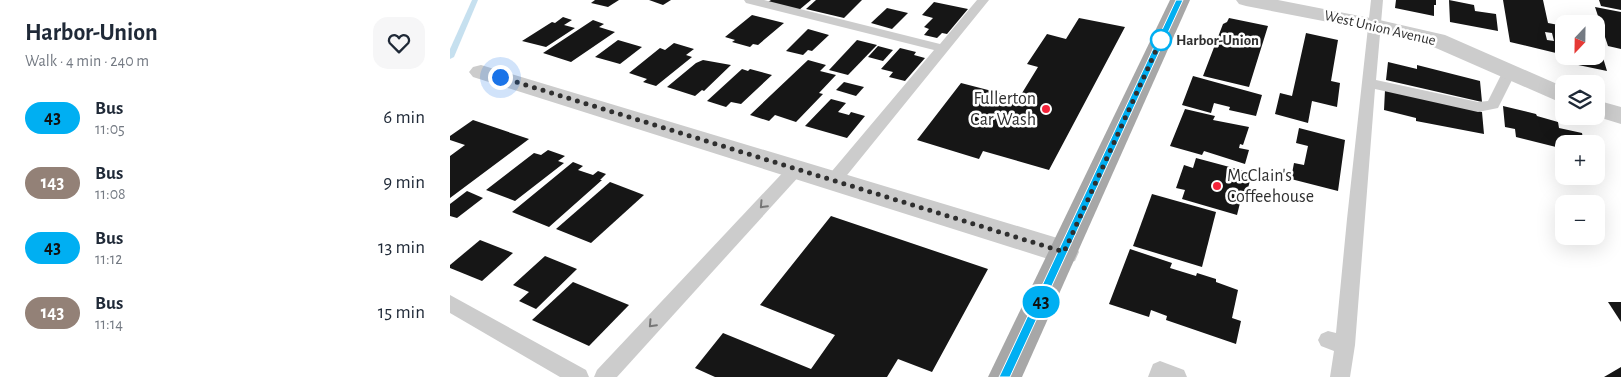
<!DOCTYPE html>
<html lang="en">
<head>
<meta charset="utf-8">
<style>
  body { margin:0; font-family:"Alegreya Sans",sans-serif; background:#f6f6f7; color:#1f2937; height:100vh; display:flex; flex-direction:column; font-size:19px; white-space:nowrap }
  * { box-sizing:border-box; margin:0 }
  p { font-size:16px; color:#747a83 }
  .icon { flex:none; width:28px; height:28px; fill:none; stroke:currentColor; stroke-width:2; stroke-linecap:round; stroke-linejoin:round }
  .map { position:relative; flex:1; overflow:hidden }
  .drawer { display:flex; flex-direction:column; background:#fff; width:450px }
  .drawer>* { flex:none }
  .badge { padding:0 10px; border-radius:16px; font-size:18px; line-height:32px }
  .needle { width:32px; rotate:202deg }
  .buttons { position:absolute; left:1105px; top:15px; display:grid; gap:10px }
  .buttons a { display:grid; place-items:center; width:50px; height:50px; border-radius:10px; background:#fff; box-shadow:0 5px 20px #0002; font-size:25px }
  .you { position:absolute; width:25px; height:25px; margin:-12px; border:4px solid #fff; border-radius:50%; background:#1a73e8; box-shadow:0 0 0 8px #1a73e833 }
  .map>.badge { position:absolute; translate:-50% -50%; box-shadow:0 0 0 2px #fff }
  .round { display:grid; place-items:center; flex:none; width:52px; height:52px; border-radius:15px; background:#f6f6f7 }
  .summary { display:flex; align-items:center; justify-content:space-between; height:85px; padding:0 25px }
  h1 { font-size:24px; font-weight:700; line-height:38px }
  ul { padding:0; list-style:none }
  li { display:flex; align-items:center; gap:15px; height:65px; padding:0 25px }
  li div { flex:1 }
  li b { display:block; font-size:19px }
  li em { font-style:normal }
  li .badge { min-width:55px; font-weight:700; text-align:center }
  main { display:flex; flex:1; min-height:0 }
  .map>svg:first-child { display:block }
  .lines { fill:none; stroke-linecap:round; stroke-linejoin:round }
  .stream { fill:#c6e0ef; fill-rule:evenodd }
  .building { fill:#161616; fill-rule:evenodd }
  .lane { fill:#ccc; fill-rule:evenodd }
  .street { fill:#ccc; fill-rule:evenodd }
  .primary { fill:#a7a7a7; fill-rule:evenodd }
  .oneway { stroke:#767676 }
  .line { fill:#00aff2; stroke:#fff }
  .walk { stroke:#2f2f2f; stroke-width:5; stroke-dasharray:0 9 }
  .stop-dot { fill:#fff; stroke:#00aff2; stroke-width:2.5 }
  .poi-dot { fill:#f52239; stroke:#fff; stroke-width:2 }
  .labels { text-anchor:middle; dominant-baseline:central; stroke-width:5; stroke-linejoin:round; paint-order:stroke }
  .far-street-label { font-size:15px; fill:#2f2f2f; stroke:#fff }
  .far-stop-label { font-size:15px; font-weight:bold; fill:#2f2f2f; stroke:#fff; text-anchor:start }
  .poi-label { font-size:18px; fill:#2f2f2f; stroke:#fff; text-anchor:end }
</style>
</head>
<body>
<main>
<section class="drawer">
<div class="summary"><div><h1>Harbor-Union</h1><p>Walk · 4 min · 240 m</p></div><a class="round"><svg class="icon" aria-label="heart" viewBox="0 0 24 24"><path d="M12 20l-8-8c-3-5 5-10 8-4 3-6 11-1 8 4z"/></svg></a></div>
<ul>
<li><span class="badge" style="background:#00aff2;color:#111">43</span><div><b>Bus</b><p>11:05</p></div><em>6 min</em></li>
<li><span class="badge" style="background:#938177;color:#fff">143</span><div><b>Bus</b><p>11:08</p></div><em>9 min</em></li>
<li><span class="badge" style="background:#00aff2;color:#111">43</span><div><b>Bus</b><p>11:12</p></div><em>13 min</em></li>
<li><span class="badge" style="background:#938177;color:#fff">143</span><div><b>Bus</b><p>11:14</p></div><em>15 min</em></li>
</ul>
</section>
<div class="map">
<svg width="1171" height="377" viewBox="0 0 1171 377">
  <rect width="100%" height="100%" fill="#fff"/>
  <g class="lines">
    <polygon class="stream" points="22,0 28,0 4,57 0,59 0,49"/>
  </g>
  <g class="building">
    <polygon points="145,0 169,0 158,7 141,3"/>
    <polygon points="199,0 221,0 213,5"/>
    <polygon points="321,0 361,0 349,10 318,2"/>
    <polygon points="366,0 412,0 394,18 356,9"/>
    <polygon points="946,0 986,0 986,5 984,5 984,16 945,8"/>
    <polygon points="999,0 1024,5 1025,11 1046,14 1048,31 1000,22"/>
    <path d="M1053 0H1093L1098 23 1114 26V56H1146L1147 38 1157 71 1109 61 1106 53 1060 42ZM1095 32 1102 33 1104 41 1097 40Z"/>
    <polygon points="1149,0 1171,0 1171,10 1151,6"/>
    <polygon points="484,2 518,9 497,34 492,33 487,38 474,35 479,29 474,27 483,18 472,15"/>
    <polygon points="1145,7 1171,12 1171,49 1158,46"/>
    <polygon points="437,8 458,13 442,29 421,23"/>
    <polygon points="302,15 334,23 308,45 303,44 300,47 282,42 285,40 275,37"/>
    <polygon points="113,17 122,20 114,25 125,28 96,47 72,41 102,22 105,23"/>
    <polygon points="629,18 675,27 599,170 533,151 529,159 467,140 511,83 569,98 588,67 577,64 597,34 616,39"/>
    <polygon points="779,18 818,26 799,87 753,76 773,24 777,22"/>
    <polygon points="143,20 154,24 149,27 165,32 121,62 93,53"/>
    <polygon points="358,29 379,35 362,51 358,50 353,55 336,51"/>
    <polygon points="856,33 888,40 881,81 890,83 887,107 862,101 858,123 825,114 830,93 842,96"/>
    <polygon points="168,40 192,47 170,64 145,57"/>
    <polygon points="407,40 427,45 398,75 379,70"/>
    <polygon points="224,43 244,49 236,55 242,57 206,86 193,82 197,79 179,73 210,48 215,50"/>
    <polygon points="428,46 443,50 433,61 418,57"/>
    <polygon points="450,48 466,52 464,55 475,58 455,81 439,77 443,72 431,69"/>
    <polygon points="253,60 281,65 254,91 252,90 245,96 217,87 246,63"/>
    <polygon points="358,60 376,65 370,71 386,75 369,93 373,94 346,122 325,115 319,121 300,115"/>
    <polygon points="938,62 967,69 967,65 1030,81 1032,102 936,80"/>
    <polygon points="292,69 298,71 300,69 322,75 291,104 281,102 276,107 257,101"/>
    <polygon points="743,76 812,95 806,116 779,110 780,107 764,103 761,113 732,105"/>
    <polygon points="394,82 414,87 406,96 386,90"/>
    <polygon points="935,90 1032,112 1034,134 966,121 966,118 934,110"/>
    <polygon points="381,99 396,103 388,112 399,115 401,112 415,116 397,138 355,126"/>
    <polygon points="1053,106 1086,114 1087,116 1108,122 1109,128 1132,133 1134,144 1114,144 1114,149 1066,137 1065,129 1055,127"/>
    <polygon points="735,109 765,116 763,120 799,127 793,145 790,144 789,148 799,150 795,164 754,151 752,155 720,146"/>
    <polygon points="23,120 79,139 0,198 0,156 15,145 0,140 0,136"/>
    <polygon points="849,128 895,140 888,191 841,179 844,163 854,165 858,146 846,143"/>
    <polygon points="98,150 115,156 108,161 114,163 65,201 36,190 84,153 91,155"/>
    <polygon points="746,158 802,173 797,192 793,191 787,215 732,199 735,190 726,188 734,165 743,168"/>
    <polygon points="123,162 133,166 128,170 143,175 148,171 156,174 150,180 152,180 99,227 62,212"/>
    <polygon points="160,182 194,195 141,243 106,229"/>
    <polygon points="17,191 33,198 7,218 0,216 0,204"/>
    <polygon points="702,194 766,212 752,267 683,246"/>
    <polygon points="381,216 538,269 482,372 448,359 437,377 265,377 245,368 273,333 361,369 385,335 310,305"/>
    <polygon points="30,240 63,253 32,281 0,268 0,265"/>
    <polygon points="680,249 722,263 720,268 746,276 747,273 766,279 766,282 788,290 782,318 791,321 786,344 716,320 717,316 701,310 699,317 659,304"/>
    <polygon points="95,256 127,269 86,309 69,301 79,292 63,285"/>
    <polygon points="123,282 179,305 139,346 82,320"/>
    <polygon points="1158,302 1171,302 1171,322"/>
    <polygon points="1171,367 1171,377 1154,377"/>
  </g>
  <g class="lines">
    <g class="lane">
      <polygon points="294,0 314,0 490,44 527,0 539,0 389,185 383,187 377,185 375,181 377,177 484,50 296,3"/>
      <polygon points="921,0 933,0 926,80 1028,102 1038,101 1054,69 1064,69 1066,72 1048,108 1028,112 925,89 905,345 900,377 880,377 884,351 871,346 868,340 871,334 878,331 886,333 897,219"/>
      <polygon points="346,163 352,165 354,169 352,173 167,377 144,377 147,370 340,165"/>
      <polygon points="0,295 136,370 139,377 110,377 0,313"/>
      <polygon points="710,361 734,370 737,377 698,377 703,364"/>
    </g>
    <g class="street">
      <polygon points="786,0 828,0 925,19 995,35 1114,87 1114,104 979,45 925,31 796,6 789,4"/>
      <polygon points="31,65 614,240 625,243 629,252 625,261 614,264 23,77 19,72 23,67"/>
      <polygon points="1146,100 1171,107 1171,124 1145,116"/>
    </g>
    <polygon class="primary" points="720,0 740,0 572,377 538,377"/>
  </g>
  <defs><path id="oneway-chevron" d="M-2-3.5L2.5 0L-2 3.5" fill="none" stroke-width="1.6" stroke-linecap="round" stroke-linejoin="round" transform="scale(1.25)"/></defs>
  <g class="oneway">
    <use href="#oneway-chevron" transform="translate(313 205) rotate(133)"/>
    <use href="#oneway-chevron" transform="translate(202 324) rotate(133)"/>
  </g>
  <polygon class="line" points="726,0 733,0 560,377 549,377 551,373"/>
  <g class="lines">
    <polyline class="walk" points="50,77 614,252 714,33 711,40"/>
  </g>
  <circle class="stop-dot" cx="711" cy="40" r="10"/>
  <g class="poi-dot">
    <circle cx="596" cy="109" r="5"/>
    <circle cx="767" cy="186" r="5"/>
  </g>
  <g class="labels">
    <g class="far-street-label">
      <text transform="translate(930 28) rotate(13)">West Union Avenue</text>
    </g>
    <g class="far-stop-label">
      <text x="726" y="40">Harbor-Union</text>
    </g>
    <g class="poi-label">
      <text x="586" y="99">Fullerton<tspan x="586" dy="21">Car Wash</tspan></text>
      <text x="777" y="176" text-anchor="start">McClain's<tspan x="777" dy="21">Coffeehouse</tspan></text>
    </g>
  </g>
</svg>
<div class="buttons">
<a><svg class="needle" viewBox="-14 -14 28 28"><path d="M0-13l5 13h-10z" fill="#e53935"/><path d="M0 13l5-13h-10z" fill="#747a83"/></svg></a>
<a><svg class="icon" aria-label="layers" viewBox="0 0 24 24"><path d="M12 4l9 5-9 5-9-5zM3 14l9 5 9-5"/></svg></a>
<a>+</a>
<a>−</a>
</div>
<div class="you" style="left:50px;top:77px"></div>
<b class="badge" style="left:591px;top:302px;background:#00aff2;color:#111">43</b>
</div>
</main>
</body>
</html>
